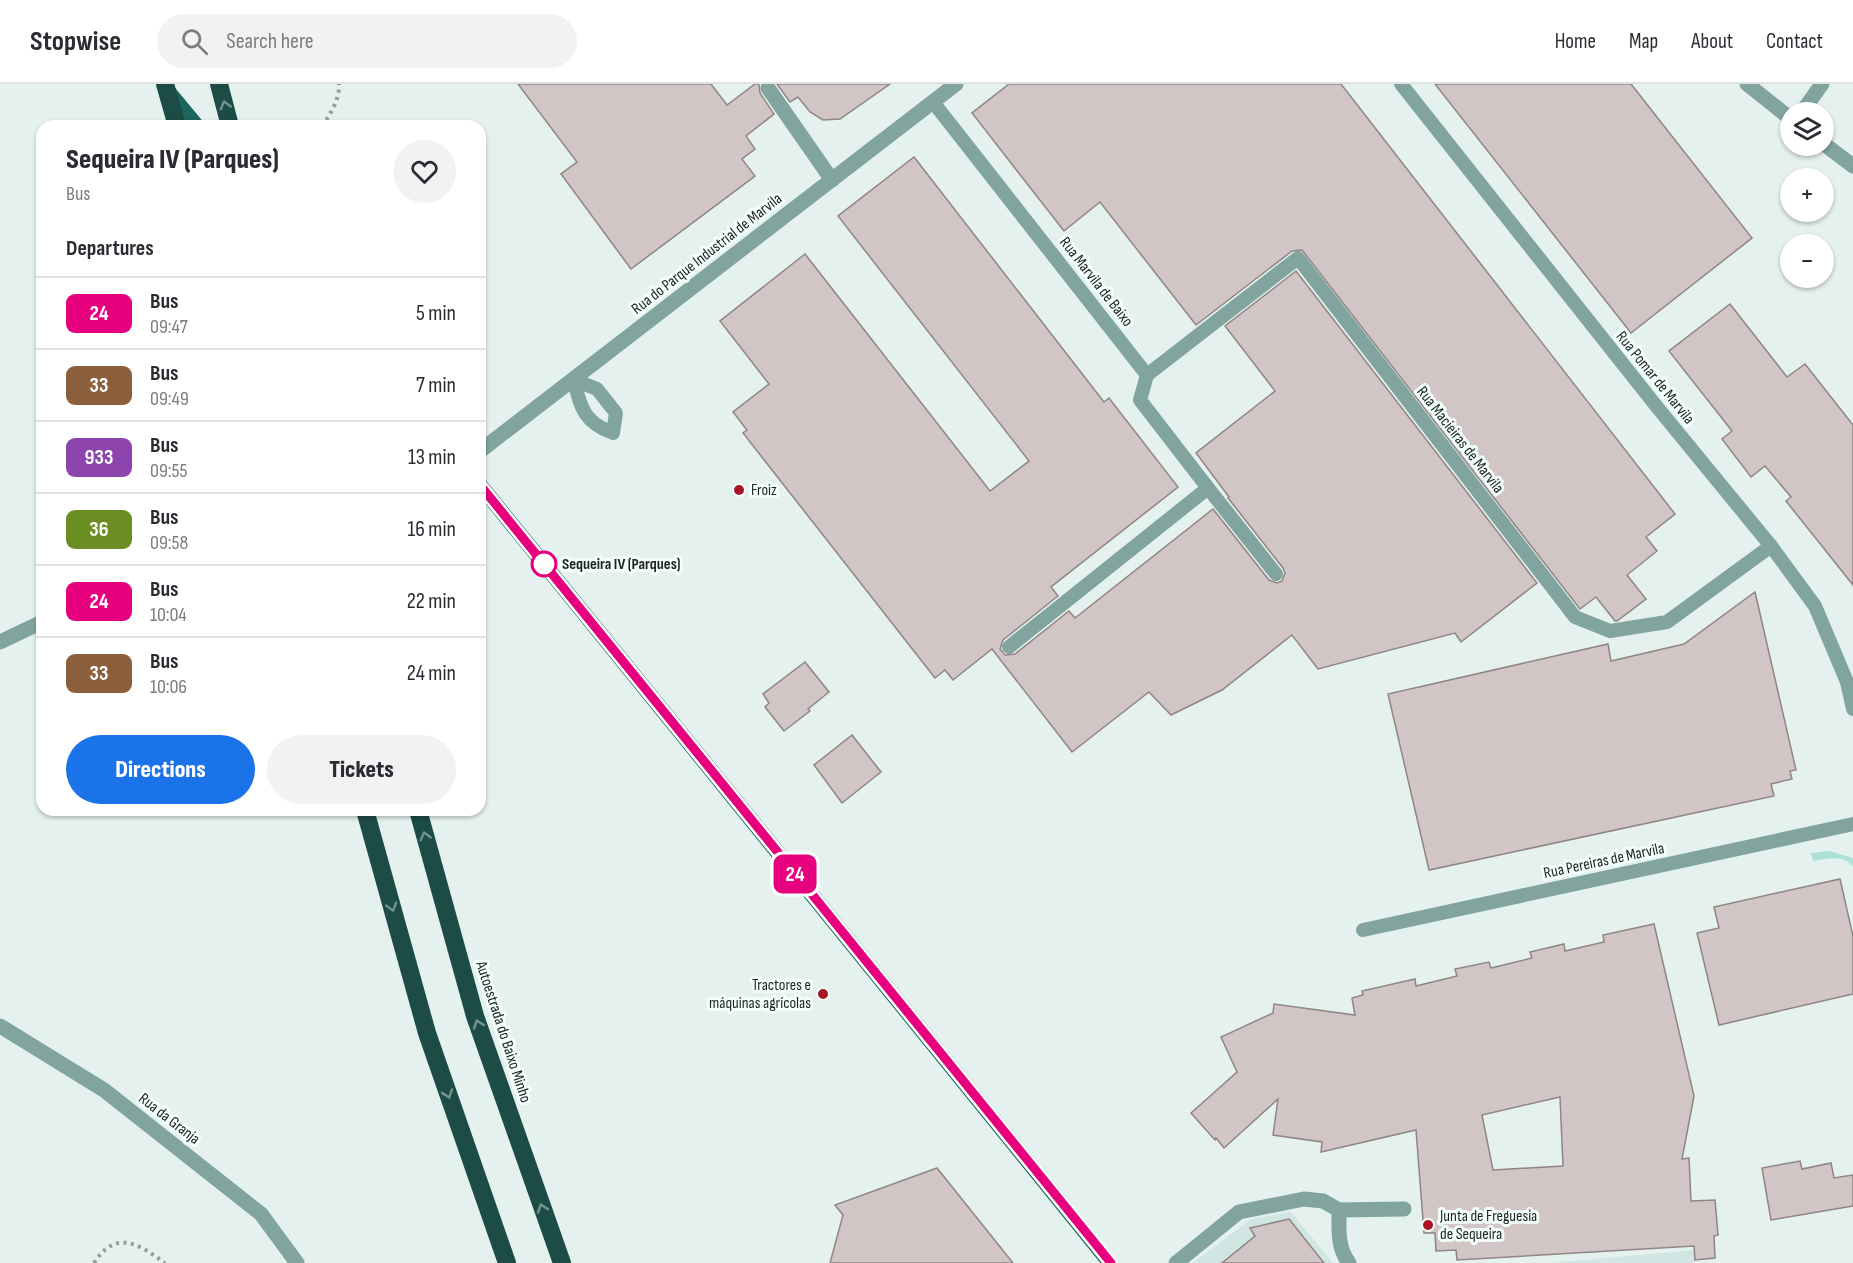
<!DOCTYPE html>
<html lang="en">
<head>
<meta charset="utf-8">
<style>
  body { margin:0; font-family:"Sofia Sans Condensed",sans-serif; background:#f2f2f3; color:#2b2b33; height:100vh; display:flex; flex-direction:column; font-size:22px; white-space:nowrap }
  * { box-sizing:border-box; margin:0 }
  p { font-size:20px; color:#7c7c81 }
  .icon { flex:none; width:33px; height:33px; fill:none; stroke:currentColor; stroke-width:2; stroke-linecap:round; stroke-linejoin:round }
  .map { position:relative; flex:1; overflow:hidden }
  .side { position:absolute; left:36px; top:36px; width:450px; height:696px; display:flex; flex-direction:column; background:#fff; border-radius:18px; box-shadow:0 2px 4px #0004 }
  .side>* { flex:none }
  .badge { padding:0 12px; border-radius:9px; font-size:21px; line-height:39px }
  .fabs { position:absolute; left:1780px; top:18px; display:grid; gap:12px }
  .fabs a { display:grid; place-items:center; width:54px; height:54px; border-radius:50%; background:#fff; box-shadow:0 2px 4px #0004; font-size:30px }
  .map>.badge { position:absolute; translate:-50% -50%; box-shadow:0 0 0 3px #fff }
  h2 { padding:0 30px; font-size:22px; line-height:54px }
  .round { display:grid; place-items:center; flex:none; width:63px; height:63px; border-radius:32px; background:#f2f2f3 }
  .summary { display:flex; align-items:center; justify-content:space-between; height:102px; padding:0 30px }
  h1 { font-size:28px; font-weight:800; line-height:45px }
  .action { display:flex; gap:12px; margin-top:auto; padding:12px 30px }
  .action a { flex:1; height:69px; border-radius:36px; background:#1a73e8; color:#fff; font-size:24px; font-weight:800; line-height:69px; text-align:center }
  .action a+a { background:#f2f2f3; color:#2b2b33 }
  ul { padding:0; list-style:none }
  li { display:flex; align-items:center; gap:18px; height:72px; padding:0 30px; border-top:2px solid #e1e1e2 }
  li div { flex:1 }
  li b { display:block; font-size:22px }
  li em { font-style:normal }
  li .badge { min-width:66px; font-weight:700; text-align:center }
  header { display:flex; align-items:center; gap:36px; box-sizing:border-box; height:84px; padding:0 30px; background:#fff; border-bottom:2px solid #e1e1e2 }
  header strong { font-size:28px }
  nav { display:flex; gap:33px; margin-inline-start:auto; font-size:21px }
  .search { width:420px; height:54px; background:#f2f2f3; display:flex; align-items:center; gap:15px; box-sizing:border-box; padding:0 21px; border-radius:33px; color:#7c7c81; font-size:22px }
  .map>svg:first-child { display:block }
  .built { fill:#d1e6e2 }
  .green { fill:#ade1d8 }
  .building { fill:#d1c6c5; stroke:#8f8584; stroke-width:1.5; fill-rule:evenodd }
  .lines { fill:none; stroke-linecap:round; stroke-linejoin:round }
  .path { stroke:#939c9a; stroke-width:4; stroke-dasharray:3 4.5; stroke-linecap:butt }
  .service { stroke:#82a49e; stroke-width:14 }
  .minor { stroke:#82a49e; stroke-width:15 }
  .primary { stroke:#1b665d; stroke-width:15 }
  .motorway { stroke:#1d4b45; stroke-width:18 }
  .motorway-bridge { stroke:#1d4b45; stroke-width:18 }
  .oneway { stroke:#72938e }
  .line-casing { stroke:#fff; stroke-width:14 }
  .line { stroke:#e6007e; stroke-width:9 }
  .poi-dot { fill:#aa1526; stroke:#f2fefc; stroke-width:2 }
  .stop-dot { fill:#fff; stroke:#e6007e; stroke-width:3 }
  .labels { text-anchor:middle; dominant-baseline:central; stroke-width:6; stroke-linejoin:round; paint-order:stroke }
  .street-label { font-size:16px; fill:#1e2221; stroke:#f2fefc }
  .poi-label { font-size:16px; fill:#1e2221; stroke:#f2fefc; text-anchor:start }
  .stop-label { font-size:16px; font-weight:bold; fill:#1e2221; stroke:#f2fefc; text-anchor:start }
</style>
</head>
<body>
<header>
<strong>Stopwise</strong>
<div class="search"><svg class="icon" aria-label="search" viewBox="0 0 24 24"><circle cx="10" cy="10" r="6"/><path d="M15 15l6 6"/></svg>Search here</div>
<nav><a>Home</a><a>Map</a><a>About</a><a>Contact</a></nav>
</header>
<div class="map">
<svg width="1853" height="1179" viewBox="0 0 1853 1179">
  <rect width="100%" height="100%" fill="#e5f1ef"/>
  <g class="built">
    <polygon points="1291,1128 1333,1179 1193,1179 1251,1135"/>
    <polygon points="1694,1166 1695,1179 1550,1179"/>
  </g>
  <path class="green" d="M1830 767 1853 774V783C1844 770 1826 775 1813 777L1811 769Z"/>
  <g class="building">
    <polygon points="518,0 711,0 727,21 755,0 759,0 760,9 774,30 746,52 755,65 742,75 755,92 631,185 561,90 577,78"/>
    <polygon points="777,0 890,0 840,35 823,36 810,28 798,13 790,18"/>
    <polygon points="1009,0 1341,0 1675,430 1646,453 1657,467 1627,491 1646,515 1617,537 1615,537 1596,513 1580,525 1302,166 1292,167 1196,241 1100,118 1064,147 972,29"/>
    <polygon points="1435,0 1631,0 1752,154 1631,249"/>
    <polygon points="914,73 1104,318 1109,314 1178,403 1051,503 1058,512 1003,556 1000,565 1005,571 1015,570 1069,527 1075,534 1213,425 1269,496 1277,499 1282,497 1285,489 1283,484 1228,414 1229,413 1196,369 1275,307 1225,242 1296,187 1537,499 1461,558 1455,549 1318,585 1292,551 1222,606 1171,631 1149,608 1072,668 992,565 953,596 945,586 935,594 743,349 747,346 733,328 769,300 720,237 805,170 990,407 1029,377 838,132"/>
    <polygon points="1730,220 1787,293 1805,280 1853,341 1853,501 1786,417 1791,413 1765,382 1751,393 1722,355 1732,347 1669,267"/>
    <polygon points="1755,508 1796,686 1790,687 1792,695 1771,700 1774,712 1429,786 1388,610 1608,560 1611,577 1684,560"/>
    <polygon points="805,578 829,608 808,625 810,627 784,647 765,623 769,619 763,610"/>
    <polygon points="852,651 881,688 842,719 814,681"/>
    <polygon points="1840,795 1853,852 1853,910 1719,941 1697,849 1719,844 1714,823"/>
    <path d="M1654 840 1694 1012 1682 1075 1689 1074 1691 1117 1715 1116 1718 1151 1714 1152 1715 1174 1695 1176 1694 1162 1457 1176 1456 1166 1436 1167 1435 1149H1424L1416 1046 1321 1068 1322 1058 1273 1051 1278 1015 1224 1064 1216 1054 1215 1056 1191 1029 1237 988 1221 953 1273 929 1274 920 1355 931 1352 914 1363 911 1362 907 1415 895 1416 902 1457 892 1455 885 1489 878 1491 884 1532 874 1530 868 1564 860 1565 867 1604 858 1603 851ZM1560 1013 1563 1082 1493 1086 1482 1031Z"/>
    <polygon points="1800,1077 1802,1085 1831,1079 1834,1094 1853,1091 1853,1122 1771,1136 1762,1084"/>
    <polygon points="937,1084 1013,1179 830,1179 843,1131 835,1121"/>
    <polygon points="1289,1135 1324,1179 1222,1179 1255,1152 1250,1144"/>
  </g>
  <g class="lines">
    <g class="path">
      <path d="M322 42C330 31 340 15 339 0"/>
      <path d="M94 1179C116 1144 140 1161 165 1179"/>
    </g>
    <g class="service">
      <polyline points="1401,0 1657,323 1771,462 1815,522 1847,598 1853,625"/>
      <polyline points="933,18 1147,291 1140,316 1208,404 1009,563"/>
      <polyline points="1147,291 1298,174 1575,533 1610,547 1667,538 1771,462"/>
      <path d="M574 296 597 305 616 329 613 349C585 339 580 324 574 296Z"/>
      <polyline points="1208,404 1276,490"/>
      <polyline points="1363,846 1853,740"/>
    </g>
    <g class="minor">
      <polyline points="1747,0 1791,35"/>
      <polyline points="768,4 832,96"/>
      <polyline points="1802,28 1822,0"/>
      <polyline points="1824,60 1853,82"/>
      <polyline points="480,367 956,0"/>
      <polyline points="0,558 42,538"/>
      <polyline points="0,942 104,1006 261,1130 297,1179"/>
      <polyline points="1339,1126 1404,1125"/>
      <path d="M1176 1179 1239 1128 1304 1115 1323 1117 1339 1126C1339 1145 1337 1163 1349 1179"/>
    </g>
    <g class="primary">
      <polyline points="168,7 197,42"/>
      <polyline points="480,401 1110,1179"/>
    </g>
    <g class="motorway">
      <polyline points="219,0 230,42"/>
      <polyline points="365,726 427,949 507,1179"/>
      <polyline points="418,726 475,932 562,1179"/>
    </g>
    <polyline class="motorway-bridge" points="165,0 177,42"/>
  </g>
  <defs><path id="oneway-chevron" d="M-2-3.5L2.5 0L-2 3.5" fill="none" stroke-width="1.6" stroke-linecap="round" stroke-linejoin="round" transform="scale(1.5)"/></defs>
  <g class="oneway">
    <use href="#oneway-chevron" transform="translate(225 21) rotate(-105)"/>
    <use href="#oneway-chevron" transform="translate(425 752) rotate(-105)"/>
    <use href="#oneway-chevron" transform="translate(392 823) rotate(74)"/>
    <use href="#oneway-chevron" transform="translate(478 940) rotate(-109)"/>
    <use href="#oneway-chevron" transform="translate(448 1010) rotate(71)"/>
    <use href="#oneway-chevron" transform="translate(542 1124) rotate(-109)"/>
  </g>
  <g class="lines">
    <g class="line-casing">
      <polyline id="line" points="480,401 1111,1179"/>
    </g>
    <use href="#line" class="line"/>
  </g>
  <g class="poi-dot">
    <circle cx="739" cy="406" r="6"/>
    <circle cx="823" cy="910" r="6"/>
    <circle cx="1428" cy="1141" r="6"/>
  </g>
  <circle class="stop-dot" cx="544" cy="480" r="12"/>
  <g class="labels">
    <g class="street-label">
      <text transform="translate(707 170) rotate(-38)">Rua do Parque Industrial de Marvila</text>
      <text transform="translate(1096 198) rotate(52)">Rua Marvila de Baixo</text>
      <text transform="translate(1655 294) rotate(51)">Rua Pomar de Marvila</text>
      <text transform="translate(1460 356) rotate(52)">Rua Macieiras de Marvila</text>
      <text transform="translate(1604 777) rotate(-12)">Rua Pereiras de Marvila</text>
      <text transform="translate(503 948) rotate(72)">Autoestrada do Baixo Minho</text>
      <text transform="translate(169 1035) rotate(38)">Rua da Granja</text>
    </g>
    <g class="poi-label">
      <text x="751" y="406">Froiz</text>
      <text x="811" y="901" text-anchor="end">Tractores e<tspan x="811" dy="18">máquinas agrícolas</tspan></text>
      <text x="1440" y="1132">Junta de Freguesia<tspan x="1440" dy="18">de Sequeira</tspan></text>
    </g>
    <g class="stop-label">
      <text x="562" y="480">Sequeira IV (Parques)</text>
    </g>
  </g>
</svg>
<div class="fabs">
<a><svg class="icon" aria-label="layers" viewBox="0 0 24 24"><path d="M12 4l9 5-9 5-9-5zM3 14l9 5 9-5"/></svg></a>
<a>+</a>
<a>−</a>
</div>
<b class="badge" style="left:795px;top:790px;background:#e6007e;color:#fff">24</b>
<section class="side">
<div class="summary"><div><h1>Sequeira IV (Parques)</h1><p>Bus</p></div><a class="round"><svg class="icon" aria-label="heart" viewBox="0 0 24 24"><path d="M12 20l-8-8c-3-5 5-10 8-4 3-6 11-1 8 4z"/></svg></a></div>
<h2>Departures</h2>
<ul>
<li><span class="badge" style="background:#e6007e;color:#fff">24</span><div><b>Bus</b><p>09:47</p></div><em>5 min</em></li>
<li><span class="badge" style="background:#8b5e3c;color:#fff">33</span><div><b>Bus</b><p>09:49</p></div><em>7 min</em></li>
<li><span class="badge" style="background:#8e44ad;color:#fff">933</span><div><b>Bus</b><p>09:55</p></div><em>13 min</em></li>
<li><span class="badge" style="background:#6b8e23;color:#fff">36</span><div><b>Bus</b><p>09:58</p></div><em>16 min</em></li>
<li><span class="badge" style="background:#e6007e;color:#fff">24</span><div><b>Bus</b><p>10:04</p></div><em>22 min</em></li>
<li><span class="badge" style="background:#8b5e3c;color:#fff">33</span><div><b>Bus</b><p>10:06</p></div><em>24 min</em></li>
</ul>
<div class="action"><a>Directions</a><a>Tickets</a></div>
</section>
</div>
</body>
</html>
